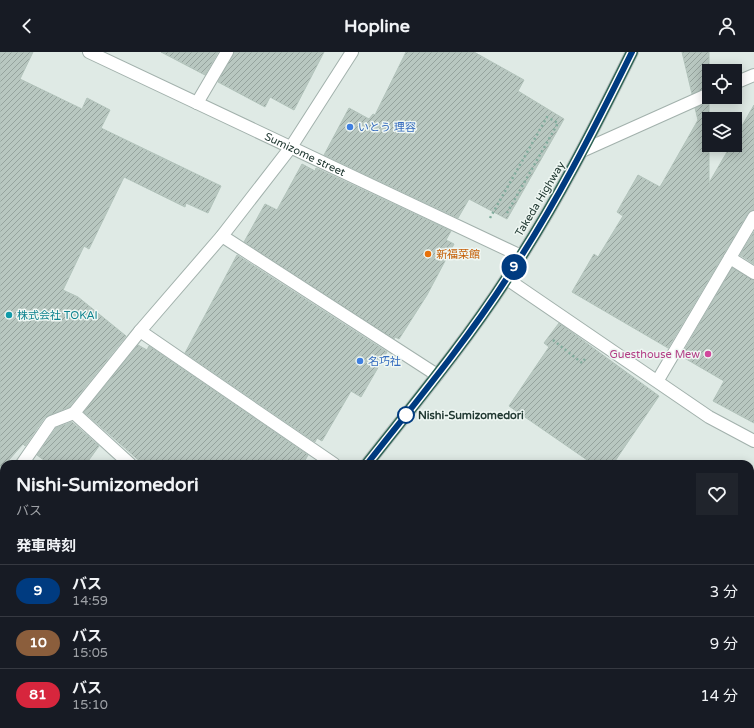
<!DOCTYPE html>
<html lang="ja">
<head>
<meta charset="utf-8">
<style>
  body { margin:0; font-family:"Varela Round","Noto Sans JP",sans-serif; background:#20242c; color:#f1f3f6; height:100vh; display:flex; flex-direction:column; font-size:15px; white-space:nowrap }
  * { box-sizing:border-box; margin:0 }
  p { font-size:13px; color:#9ea1a6 }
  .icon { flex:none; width:22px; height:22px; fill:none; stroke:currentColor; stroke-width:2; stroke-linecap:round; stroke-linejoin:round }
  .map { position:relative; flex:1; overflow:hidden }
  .sheet { position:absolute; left:0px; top:408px; width:754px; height:268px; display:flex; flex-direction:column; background:#171b24; border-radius:12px 12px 0 0; box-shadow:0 2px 10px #0003 }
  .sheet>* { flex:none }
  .badge { padding:0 8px; border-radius:13px; font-size:14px; line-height:26px }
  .tools { position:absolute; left:702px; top:12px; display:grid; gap:8px }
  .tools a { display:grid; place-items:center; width:40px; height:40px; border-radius:0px; background:#171b24; box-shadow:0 2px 10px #0003; font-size:20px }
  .map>.badge { position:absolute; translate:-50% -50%; box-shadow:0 0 0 2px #fff }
  h2 { padding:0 16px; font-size:15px; line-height:36px }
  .round { display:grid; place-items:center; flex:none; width:42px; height:42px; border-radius:0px; background:#20242c }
  .overview { display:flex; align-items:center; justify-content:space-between; height:68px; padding:0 16px }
  h1 { font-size:19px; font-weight:700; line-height:30px }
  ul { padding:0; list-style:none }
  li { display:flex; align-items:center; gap:12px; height:52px; padding:0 16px; border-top:1px solid #363941 }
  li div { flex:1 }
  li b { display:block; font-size:15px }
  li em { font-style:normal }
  li .badge { min-width:44px; font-weight:700; text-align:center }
  header { display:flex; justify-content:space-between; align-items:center; height:52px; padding:0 16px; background:#171b24; font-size:18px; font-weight:700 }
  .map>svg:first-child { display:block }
  .building { fill:url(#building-hatch); stroke:#b2c3bb }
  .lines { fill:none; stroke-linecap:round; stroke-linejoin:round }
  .minor-casing { stroke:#a2b1ac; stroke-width:14 }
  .highway-casing { stroke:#bcc4c2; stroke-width:14 }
  .path { stroke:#81ac9d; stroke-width:2.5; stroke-dasharray:2 3; stroke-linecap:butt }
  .minor { stroke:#fff; stroke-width:12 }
  .highway { stroke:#2e6456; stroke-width:12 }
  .line-casing { stroke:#fff; stroke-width:9 }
  .line { stroke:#003b80; stroke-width:6 }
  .shop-dot { fill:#3f7fe0; stroke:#eff7f3; stroke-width:1.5 }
  .food-dot { fill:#e8710a; stroke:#eff7f3; stroke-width:1.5 }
  .culture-dot { fill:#0f9aa8; stroke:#eff7f3; stroke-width:1.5 }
  .hotel-dot { fill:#d1479c; stroke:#eff7f3; stroke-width:1.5 }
  .stop-dot { fill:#fff; stroke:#003b80; stroke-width:2 }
  .labels { text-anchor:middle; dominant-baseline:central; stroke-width:3; stroke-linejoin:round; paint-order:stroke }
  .shop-label { font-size:11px; fill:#366cbe; stroke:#eff7f3; text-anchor:start }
  .street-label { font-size:11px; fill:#213932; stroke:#eff7f3 }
  .food-label { font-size:11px; fill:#c56008; stroke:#eff7f3; text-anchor:start }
  .culture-label { font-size:11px; fill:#0d838f; stroke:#eff7f3; text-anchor:start }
  .hotel-label { font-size:11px; fill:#b23c85; stroke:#eff7f3; text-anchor:end }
  .stop-label { font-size:11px; font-weight:bold; fill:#213932; stroke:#eff7f3; text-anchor:start }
</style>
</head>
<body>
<header><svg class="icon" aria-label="back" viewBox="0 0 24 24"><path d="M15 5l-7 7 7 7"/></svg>Hopline<svg class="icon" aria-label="person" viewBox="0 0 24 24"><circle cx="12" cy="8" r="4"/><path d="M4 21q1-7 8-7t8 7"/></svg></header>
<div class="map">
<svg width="754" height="676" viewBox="0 0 754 676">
  <defs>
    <pattern id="building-hatch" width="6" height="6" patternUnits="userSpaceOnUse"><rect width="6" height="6" fill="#b8c7c0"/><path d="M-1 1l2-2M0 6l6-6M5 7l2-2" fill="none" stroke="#95a39d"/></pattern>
  </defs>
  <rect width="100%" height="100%" fill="#dfeae5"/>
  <g class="building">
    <polygon points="0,0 33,0 20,27 82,57 87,46 110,58 101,76 221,134 208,161 186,151 185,155 124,125 89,197 84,194 63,238 78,245 126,284 69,355 45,365 25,394 23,392 0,418"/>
    <polygon points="161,0 218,0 205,23"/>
    <polygon points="234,0 324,0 294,58 270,45 265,55 218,30"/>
    <polygon points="406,0 474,0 524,28 518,39 564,67 507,167 469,147 458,166 324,103 349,56 369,67 373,62 375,63"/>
    <polygon points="682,0 709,0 709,35 692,42"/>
    <polygon points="709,50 709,131 731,93 735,93 735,86 754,53 754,158 748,161 668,296 572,240 594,202 598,205 623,164 617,160 638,123 660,135 698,68 695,56"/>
    <polygon points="302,112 315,119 316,116 451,179 446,188 454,192 427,243 399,287 395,285 394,287 244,190 265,152 277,158"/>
    <polygon points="754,180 754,212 740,203"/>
    <polygon points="237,203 387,300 361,345 351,339 322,389 317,386 315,390 185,301"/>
    <polygon points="732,216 754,228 754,371 713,349 724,329 681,304"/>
    <polygon points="559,271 659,344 613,412 593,412 509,354 549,295 544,291"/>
    <polygon points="138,293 147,298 149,294 308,403 303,412 143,412 84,360"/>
    <polygon points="72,370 99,394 86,412 49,412 37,403 56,376"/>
  </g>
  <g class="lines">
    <g class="minor-casing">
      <g id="minor">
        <path id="s1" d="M89 0 521 204"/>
        <polyline points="735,31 754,23"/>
        <polyline points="197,51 227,0"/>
        <polyline points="584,98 709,42"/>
        <polyline points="222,184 437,323"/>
        <polyline points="730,206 754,221"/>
        <polyline points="507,227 709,365 754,389"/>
        <polyline points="140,279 334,412"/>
        <polyline points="658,328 754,165"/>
        <polyline points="22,412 51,370 74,361"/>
        <polyline points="130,412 74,361 140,279 222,184 291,95 352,0"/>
        <polyline points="0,443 4,437"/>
        <polyline points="0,456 4,459"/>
        <polyline points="750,457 754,451"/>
        <polyline points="0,575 4,576"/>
        <polyline points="750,645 754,642"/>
        <polyline points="516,676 520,672"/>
        <polyline points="712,676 717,672"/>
      </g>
    </g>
    <g class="highway-casing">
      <g id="highway">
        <path d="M367 412C415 351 465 291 507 226 555 154 594 77 632 0"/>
        <polyline points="152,676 156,672"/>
      </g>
    </g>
    <g class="path">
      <polyline points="490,166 547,65 558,71 507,161"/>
      <polyline points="553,288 582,311 585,307"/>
    </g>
    <use href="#minor" class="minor"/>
    <use href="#highway" class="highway"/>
  </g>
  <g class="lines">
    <g class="line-casing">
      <path id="line" d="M367 412C415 351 465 291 507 226 555 154 594 77 632 0"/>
    </g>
    <use href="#line" class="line"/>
  </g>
  <g class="shop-dot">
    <circle cx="350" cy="75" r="4"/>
    <circle cx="360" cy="309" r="4"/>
  </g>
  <circle class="food-dot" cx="428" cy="202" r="4"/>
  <circle class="culture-dot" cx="9" cy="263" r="4"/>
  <circle class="hotel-dot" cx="708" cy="302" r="4"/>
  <circle class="stop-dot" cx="406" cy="363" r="8"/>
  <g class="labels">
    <g class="shop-label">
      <text x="358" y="75">いとう 理容</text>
      <text x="368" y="309">名巧社</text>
    </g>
    <g class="street-label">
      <text stroke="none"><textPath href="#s1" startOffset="239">Sumizome street</textPath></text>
      <text transform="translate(540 147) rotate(-59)">Takeda Highway</text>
    </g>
    <g class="food-label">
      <text x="436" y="202">新福菜館</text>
    </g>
    <g class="culture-label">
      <text x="17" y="263">株式会社 TOKAI</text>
    </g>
    <g class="hotel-label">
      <text x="700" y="302">Guesthouse Mew</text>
    </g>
    <g class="stop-label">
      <text x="418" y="363">Nishi-Sumizomedori</text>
    </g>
  </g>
</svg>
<div class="tools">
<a><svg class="icon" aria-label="locate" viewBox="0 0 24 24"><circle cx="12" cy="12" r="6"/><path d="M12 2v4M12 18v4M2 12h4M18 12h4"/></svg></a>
<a><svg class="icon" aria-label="layers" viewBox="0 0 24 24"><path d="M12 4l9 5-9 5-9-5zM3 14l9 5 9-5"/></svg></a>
</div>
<b class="badge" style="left:514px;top:215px;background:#003b80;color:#fff">9</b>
<section class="sheet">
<div class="overview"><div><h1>Nishi-Sumizomedori</h1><p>バス</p></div><a class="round"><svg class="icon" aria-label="heart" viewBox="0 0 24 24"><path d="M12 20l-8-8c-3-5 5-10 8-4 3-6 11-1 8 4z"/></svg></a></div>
<h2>発車時刻</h2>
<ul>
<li><span class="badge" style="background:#003b80;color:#fff">9</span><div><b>バス</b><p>14:59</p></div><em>3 分</em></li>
<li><span class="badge" style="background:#8b5e3c;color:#fff">10</span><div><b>バス</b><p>15:05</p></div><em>9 分</em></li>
<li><span class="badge" style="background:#d7263d;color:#fff">81</span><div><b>バス</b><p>15:10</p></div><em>14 分</em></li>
</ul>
</section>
</div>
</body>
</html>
